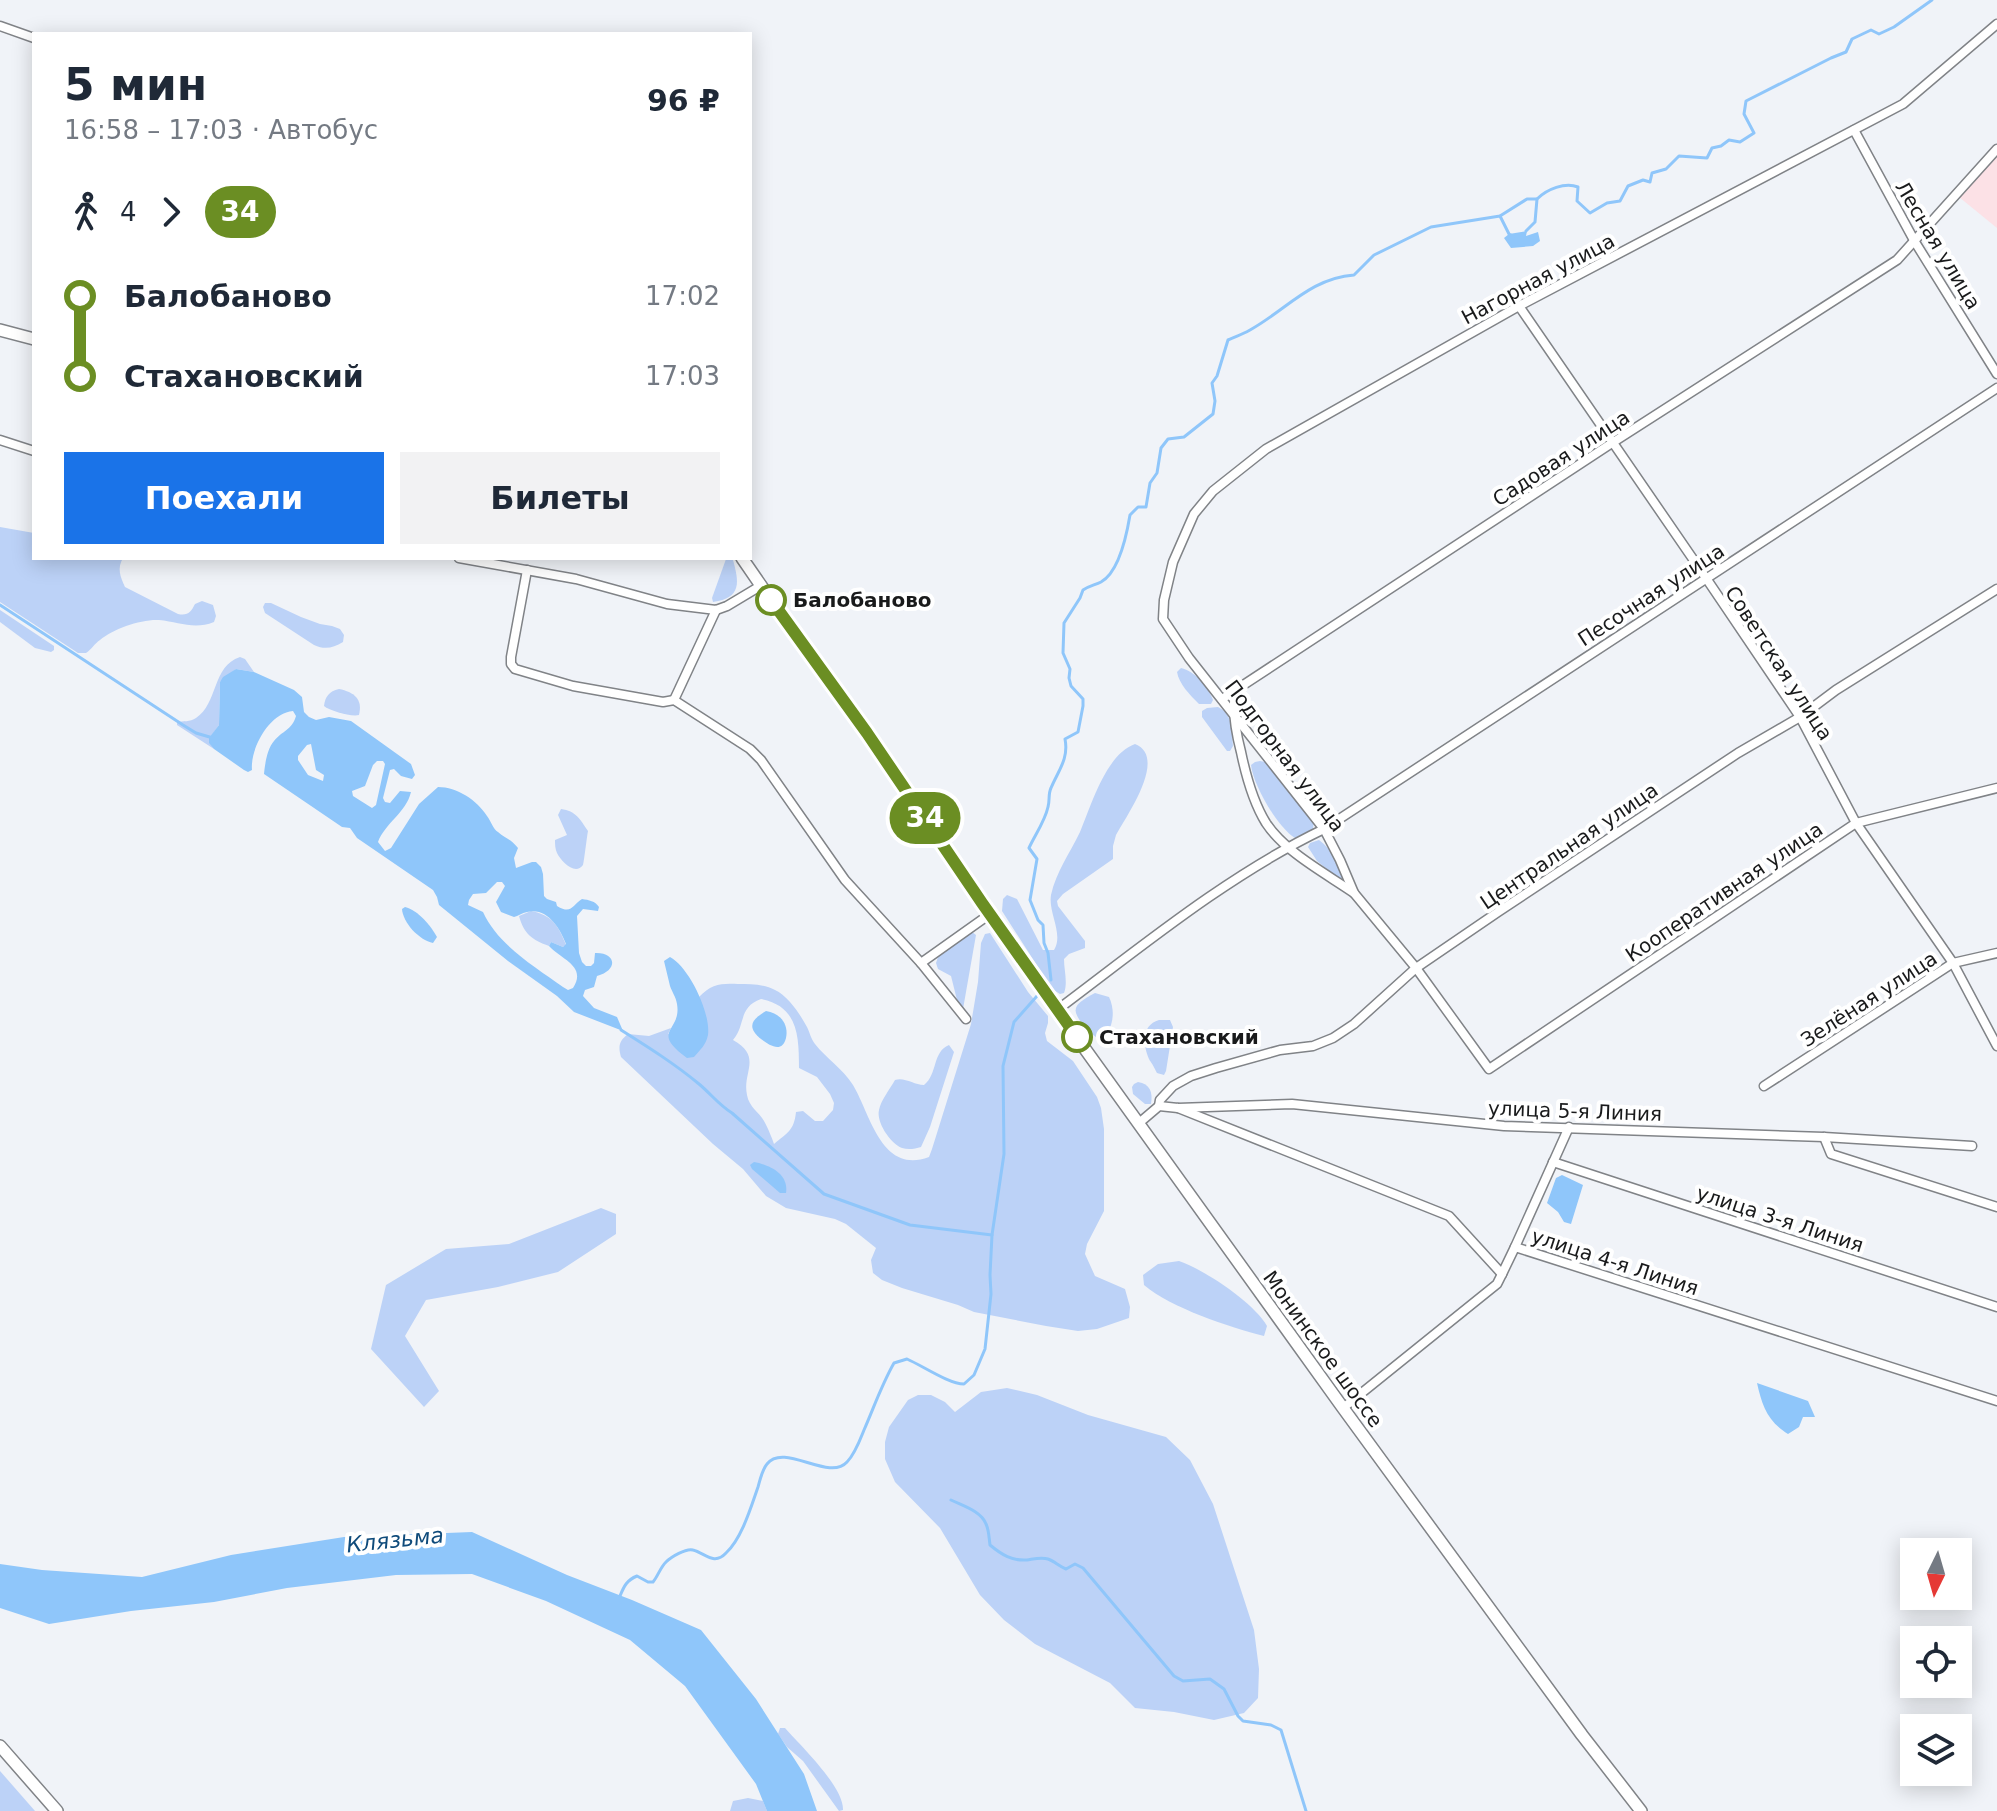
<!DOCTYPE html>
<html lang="ru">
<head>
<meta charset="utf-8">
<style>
  body { margin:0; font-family:"DejaVu Sans",sans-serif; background:#f2f2f3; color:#1f2937; height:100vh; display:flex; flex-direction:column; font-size:30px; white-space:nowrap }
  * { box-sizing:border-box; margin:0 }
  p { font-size:26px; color:#747a83 }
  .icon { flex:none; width:44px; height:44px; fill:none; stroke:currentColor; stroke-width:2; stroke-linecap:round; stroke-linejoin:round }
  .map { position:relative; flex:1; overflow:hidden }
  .details { position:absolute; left:32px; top:32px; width:720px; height:528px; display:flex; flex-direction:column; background:#fff; border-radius:0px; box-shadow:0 4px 20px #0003 }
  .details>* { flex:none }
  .badge { padding:0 16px; border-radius:26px; font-size:28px; line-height:52px }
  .needle { width:52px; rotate:185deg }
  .buttons { position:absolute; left:1900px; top:1538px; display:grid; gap:16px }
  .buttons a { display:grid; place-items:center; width:72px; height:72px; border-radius:0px; background:#fff; box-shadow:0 4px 20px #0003; font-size:40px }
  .map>.badge { position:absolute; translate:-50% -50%; box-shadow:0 0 0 4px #fff }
  .legs { display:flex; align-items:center; gap:12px; height:88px; padding:0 32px; font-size:26px }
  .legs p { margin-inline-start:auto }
  .headline { display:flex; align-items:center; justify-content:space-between; height:136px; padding:0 32px }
  h1 { font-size:44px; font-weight:700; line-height:60px }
  .button { display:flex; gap:16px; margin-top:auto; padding:16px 32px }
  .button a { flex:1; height:92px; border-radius:0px; background:#1a73e8; color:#fff; font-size:32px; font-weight:700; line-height:92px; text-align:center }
  .button a+a { background:#f2f2f3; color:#1f2937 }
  ul { padding:0 32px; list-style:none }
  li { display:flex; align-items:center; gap:28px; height:80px; font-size:30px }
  li i { display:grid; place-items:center; width:12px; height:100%; margin:0 10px; background:currentColor }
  li i::after { content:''; width:20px; height:20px; margin:-10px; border:6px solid; border-radius:50%; background:#fff }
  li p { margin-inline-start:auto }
  li:first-child i { background:linear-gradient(#0000 50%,currentColor 0) }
  li:last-child i { background:linear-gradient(currentColor 50%,#0000 0) }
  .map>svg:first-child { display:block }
  .medical { fill:#fce1e6 }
  .green { fill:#bcd2f7; fill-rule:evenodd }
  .water { fill:#8fc6fa; fill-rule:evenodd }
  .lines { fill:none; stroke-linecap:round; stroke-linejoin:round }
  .stream { stroke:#8fc6fa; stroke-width:3 }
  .street-casing { stroke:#808387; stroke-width:11 }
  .secondary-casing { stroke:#808387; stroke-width:14 }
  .street { stroke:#fff; stroke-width:8 }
  .secondary { stroke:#fff; stroke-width:11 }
  .line-1-casing { stroke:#fff; stroke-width:18 }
  .line-1 { stroke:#6b8e23; stroke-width:12 }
  .stop-1-dot { fill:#fff; stroke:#6b8e23; stroke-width:4 }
  .labels { text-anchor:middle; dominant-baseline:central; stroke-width:8; stroke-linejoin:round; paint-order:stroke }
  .street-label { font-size:20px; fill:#191a1b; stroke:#fff }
  .stop-label { font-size:20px; font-weight:bold; fill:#191a1b; stroke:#fff; text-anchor:start }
  .water-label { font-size:22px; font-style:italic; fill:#0f4b7b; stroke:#fff }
</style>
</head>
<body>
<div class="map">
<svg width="1997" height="1811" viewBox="0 0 1997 1811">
  <rect width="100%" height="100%" fill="#f0f3f8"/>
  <polygon class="medical" points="1997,155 1997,228 1959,197"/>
  <g class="green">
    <path d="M0 527 34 533V558H123C117 568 120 576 125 587L178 614C188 616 191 612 195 604L202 601 213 605 216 616 214 622C194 630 179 622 159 620 141 619 113 629 100 640 94 644 92 649 86 653H78L0 602Z"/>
    <path d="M730 558 733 560C739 582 742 598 713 602L712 598 726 559Z"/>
    <path d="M265 603H271L301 617 320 624 332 626 340 629 344 635 343 642C333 648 325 650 314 645L265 613 263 607Z"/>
    <polygon points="0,610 54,646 54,650 51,652 35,648 0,622"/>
    <path d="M240 657 245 659 254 672 236 669 220 682 219 725 210 738 209 742 214 749 177 725V722C183 721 190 722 196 718 218 704 212 666 240 657Z"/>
    <path d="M1181 668C1195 671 1208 687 1213 700L1211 704H1199C1190 695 1179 684 1177 672Z"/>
    <path d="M339 689C354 692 363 699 359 715 351 717 330 711 324 706 325 697 329 691 339 689Z"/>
    <path d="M1218 707C1233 714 1232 731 1233 746L1230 751H1227L1202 717V711L1207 708Z"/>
    <path d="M1135 744C1168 757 1127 815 1116 835L1113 846V859L1063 894 1057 901 1058 906 1085 941V948L1069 954 1064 959C1064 970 1068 983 1064 993L1060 994 1052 989 1002 911 1003 899 1007 895 1017 899 1043 950H1054C1064 934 1048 913 1051 895 1056 872 1070 853 1080 832 1091 806 1106 754 1135 744Z"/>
    <path d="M1260 761 1265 762 1314 821 1313 829 1295 838C1278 828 1253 785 1251 765L1255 762Z"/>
    <path d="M561 809C576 811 580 819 588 831 587 836 584 862 583 865 575 876 561 861 557 853 555 849 555 844 555 840L567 835 558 815Z"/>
    <path d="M1319 840C1332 849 1339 866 1346 881L1345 884 1317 861 1308 847 1310 843Z"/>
    <path d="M531 911C552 915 558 925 566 945L563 947 551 942 549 946C532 940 524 934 519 916Z"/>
    <polygon points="972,932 976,935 963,1009 959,1008 951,976 938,969 936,963 938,957"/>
    <path d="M990 933 1028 992 1048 1016V1023L1045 1033 1047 1041 1073 1061 1097 1097 1101 1108 1104 1129V1211L1087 1244 1085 1254 1095 1276 1125 1289 1130 1307 1129 1318 1097 1329 1078 1331 1046 1326 974 1312 958 1305 902 1288 882 1280 873 1273 871 1260 876 1248 846 1224 835 1219 786 1208 766 1196 743 1169 713 1144 621 1057C618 1046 619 1041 628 1034L649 1036 671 1028 668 1034 707 1022 699 997C711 984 722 983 738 984 750 984 764 984 775 990 788 996 800 1014 807 1027 810 1033 811 1039 815 1044 826 1058 843 1069 853 1085 870 1113 881 1175 929 1157L932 1149 971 1024 978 982 981 943 985 934ZM761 999C798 1006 799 1036 799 1068L817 1077 830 1094 834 1103 833 1110 823 1121H815L803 1111 796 1112C794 1131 787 1133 774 1144 772 1138 768 1128 764 1121 759 1112 749 1107 747 1095 742 1072 763 1057 733 1040 746 1025 738 1007 761 999Z"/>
    <path d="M1095 993 1109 997C1116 1012 1113 1028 1102 1041 1095 1037 1091 1033 1086 1028 1068 1008 1075 1004 1095 993Z"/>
    <path d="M1159 1020H1170L1173 1027 1166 1071 1164 1075C1162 1074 1159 1074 1157 1073 1157 1073 1151 1061 1150 1061 1143 1046 1140 1026 1159 1020Z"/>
    <path d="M949 1045 954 1052 930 1127 921 1147C915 1149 908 1150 902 1148 890 1143 876 1122 879 1110 881 1100 890 1089 895 1080 905 1077 914 1085 924 1085 938 1074 932 1052 949 1045Z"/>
    <path d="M1138 1082C1150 1084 1153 1092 1151 1104H1145L1133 1094 1132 1087 1134 1084Z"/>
    <polygon points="601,1208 616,1214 616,1234 558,1272 498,1287 426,1300 405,1336 439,1391 424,1407 371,1349 386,1285 446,1249 509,1244"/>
    <path d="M1179 1261C1205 1270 1254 1303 1267 1326L1264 1336C1229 1327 1171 1308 1144 1285L1143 1275 1158 1264Z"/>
    <polygon points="1007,1388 1037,1395 1088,1415 1166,1437 1190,1460 1213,1504 1254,1630 1259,1669 1258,1698 1244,1713 1214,1720 1174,1712 1135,1708 1110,1683 1035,1644 1004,1620 980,1595 940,1528 895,1482 885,1459 885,1442 889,1427 908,1400 918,1395 931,1395 945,1402 955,1412 981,1392"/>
    <path d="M780 1728H785C801 1746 844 1787 843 1810L839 1811 803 1761 787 1747 778 1734Z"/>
    <polygon points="0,1771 35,1811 0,1811"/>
    <polygon points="748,1798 763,1801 767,1811 730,1811 733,1801"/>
  </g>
  <g class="water">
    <polygon points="1527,231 1526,236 1538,232 1540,241 1533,246 1511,248 1504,238 1509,234"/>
    <path d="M236 669 254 672 294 690 302 697 304 712 309 717 316 720 329 717 351 721 411 764 415 775 412 779 401 776 394 769 390 770 383 798 385 802 390 803 400 791 411 792C406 813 385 823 378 842L385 851 391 848 419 804 438 787C457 787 477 800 487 816 491 821 493 829 498 832 506 839 511 839 518 848L514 858 516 868 532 862H536L541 867 543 874 544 896 547 899 556 902 557 906C572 915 572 905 582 899 589 900 595 901 599 907L598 911 583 909 577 916 579 953 582 962 586 966H591L594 963 595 953C616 952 619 970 597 976L594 987 585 990 583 996 594 1008 617 1017 623 1031 574 1012 557 996 508 961 439 905 437 897 433 890 357 838 350 828 342 827 264 774C265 764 267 749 274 741 282 731 292 730 296 716L293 711C269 713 250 749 252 770L248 772 244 770 214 749 209 743V738L219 725 220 682 223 677ZM311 744 316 770 324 775 323 781 308 775 298 760V756L307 745ZM377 761H383L385 764 376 805 372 808 353 796 352 791 365 786 373 765ZM497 882H502L505 886 496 902 501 912 514 917C518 916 522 913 527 912 547 907 560 928 566 944L563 947 551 942 549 946C562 960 587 966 573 988L568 990 563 987C534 966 498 945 483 912L468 905 469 900 473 894 486 893Z"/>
    <path d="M405 907C418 910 431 926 437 937L433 943C419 940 403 923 402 909Z"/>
    <path d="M670 957C689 967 711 1013 708 1035 706 1045 700 1050 694 1057L687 1058C649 1030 682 1032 677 1004 676 997 672 992 670 986 668 978 666 969 664 961Z"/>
    <path d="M766 1011C780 1013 789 1024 786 1038 782 1054 769 1045 761 1039 746 1027 752 1019 766 1011Z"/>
    <path d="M754 1162C770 1165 789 1174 786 1193H780L752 1169 750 1165Z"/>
    <polygon points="1562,1175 1583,1185 1571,1224 1564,1222 1558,1212 1547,1203 1556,1178"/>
    <path d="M1757 1383 1808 1401 1815 1417H1803L1799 1427 1788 1434C1767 1421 1762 1405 1757 1383Z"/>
    <polygon points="472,1532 567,1575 632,1600 701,1630 756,1699 804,1774 817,1811 767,1811 756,1784 685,1686 630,1640 546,1601 472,1574 396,1575 287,1588 214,1602 131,1611 49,1624 0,1608 0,1564 42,1570 142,1577 231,1555 344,1537"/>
  </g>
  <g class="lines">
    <g class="stream">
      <polyline points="1500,216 1509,234 1513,236"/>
      <polyline points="1526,231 1535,222 1537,199"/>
      <polyline points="0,605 183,725 196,733 213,738"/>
      <path d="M1051 980 1048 953 1044 943 1043 925 1038 920 1030 900 1037 859 1029 848C1035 835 1045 821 1048 807 1050 800 1048 794 1051 788 1058 771 1069 759 1065 739L1078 732 1083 706V699L1071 686 1069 678 1070 669 1063 653 1064 623 1080 598 1083 590C1089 586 1095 585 1101 582 1119 572 1127 533 1130 515L1138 507H1146L1150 483 1157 473 1161 448 1168 439 1184 437 1213 414 1215 401 1212 383 1217 376 1228 340C1235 337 1243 334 1250 330 1286 310 1311 278 1354 275L1374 255 1431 227 1500 216 1527 199H1537C1547 189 1565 182 1578 187L1577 201 1590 213 1607 203 1620 201 1628 186 1643 180 1650 182 1652 173 1666 169 1679 156 1707 158 1712 148 1721 146 1729 140 1740 142 1754 133 1744 114 1746 101 1831 58 1846 52 1852 39 1871 30 1879 34 1894 27 1932 0"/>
      <path d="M621 1030C648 1047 675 1064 699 1084 711 1094 719 1105 732 1113L824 1194 910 1225 992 1235"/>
      <path d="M951 1500C963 1506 981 1511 986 1524 989 1530 989 1538 990 1545 1002 1555 1012 1561 1027 1560 1034 1559 1041 1557 1048 1559 1054 1561 1059 1566 1066 1569L1075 1564 1083 1568 1174 1676 1183 1681 1210 1679 1224 1689 1238 1716 1243 1721 1271 1725 1281 1730 1306 1811"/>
      <path d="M620 1596C624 1586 627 1580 637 1576L648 1582H653C658 1576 660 1568 666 1562 671 1557 686 1548 693 1550 705 1553 714 1566 726 1553 742 1538 751 1507 758 1487 760 1480 762 1470 767 1464 784 1442 829 1482 847 1462 855 1454 860 1440 864 1430 874 1407 882 1384 894 1363L907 1359C923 1366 949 1384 964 1384L974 1375 985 1349 991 1294 990 1275 992 1235 1004 1154 1003 1066 1014 1022 1037 996"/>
    </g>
    <g class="street-casing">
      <g id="street">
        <polyline points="1997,24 1903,104 1519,306 1266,449 1213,491 1194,514 1173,562 1164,600 1163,619 1189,658 1324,829 1340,860 1354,893 1416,968 1489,1069 1856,823 1997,788"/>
        <polyline points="0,26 34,38"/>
        <polyline points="1854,130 1915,242 1997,374"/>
        <polyline points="1519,306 1706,578 1800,717 1856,823 1953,963 1997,1046"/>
        <polyline points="0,440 34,451"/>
        <polyline points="459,558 576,579 667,604 716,610 727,606 762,585"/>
        <polyline points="527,570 511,657 511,664 515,669 573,686 663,702 674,700 750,749 761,760 845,880 921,963 966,1019"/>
        <path d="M1235 690C1232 710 1236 733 1241 752 1246 776 1253 802 1266 823 1285 852 1325 873 1354 893"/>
        <polyline points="1222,699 1612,443 1897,260 1997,149"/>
        <polyline points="674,700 716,610"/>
        <polyline points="921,963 990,914"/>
        <path d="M1057 1010C1141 947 1228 875 1324 829L1997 388"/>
        <polyline points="1764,1086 1953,963 1997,953"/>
        <polyline points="1159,1106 1160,1100 1173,1086 1191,1076 1216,1068 1280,1050 1313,1046 1333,1038 1354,1024 1416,968 1498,912 1738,753 1800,717 1836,690 1997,589"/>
        <polyline points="1178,1108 1449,1216 1502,1274 1515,1247 1997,1401"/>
        <polyline points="1139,1123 1159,1106 1178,1108 1292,1104 1504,1126 1824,1137 1972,1146"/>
        <polyline points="1824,1137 1831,1154 1997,1207"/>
        <polyline points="1553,1162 1997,1307"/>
        <polyline points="1515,1247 1569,1127"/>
        <polyline points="1343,1408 1497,1284 1502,1274"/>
      </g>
    </g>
    <g class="secondary-casing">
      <g id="secondary">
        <polyline points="0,330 34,339"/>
        <polyline points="742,558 784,619 867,733 1057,1010 1343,1408 1582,1735 1641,1811"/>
        <polyline points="0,1746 57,1811"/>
      </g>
    </g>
    <use href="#street" class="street"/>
    <use href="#secondary" class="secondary"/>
  </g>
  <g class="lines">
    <g class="line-1-casing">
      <polyline id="line-1" points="771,600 867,733 982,903 1077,1037"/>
    </g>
    <use href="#line-1" class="line-1"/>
  </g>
  <g class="stop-1-dot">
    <circle cx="771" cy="600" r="14"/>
    <circle cx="1077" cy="1037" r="14"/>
  </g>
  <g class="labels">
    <g class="street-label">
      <text transform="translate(1938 245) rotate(59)">Лесная улица</text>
      <text transform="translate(1538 279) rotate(-28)">Нагорная улица</text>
      <text transform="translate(1561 458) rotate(-33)">Садовая улица</text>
      <text transform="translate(1651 595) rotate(-33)">Песочная улица</text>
      <text transform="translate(1779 663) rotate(57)">Советская улица</text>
      <text transform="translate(1285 756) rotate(53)">Подгорная улица</text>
      <text transform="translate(1569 846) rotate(-34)">Центральная улица</text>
      <text transform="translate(1724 892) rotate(-34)">Кооперативная улица</text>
      <text transform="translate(1869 999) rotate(-33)">Зелёная улица</text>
      <text transform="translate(1575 1111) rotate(2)">улица 5-я Линия</text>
      <text transform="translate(1780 1219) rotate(18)">улица 3-я Линия</text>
      <text transform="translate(1615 1262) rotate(18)">улица 4-я Линия</text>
      <text transform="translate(1323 1349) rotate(54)">Монинское шоссе</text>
    </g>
    <g class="stop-label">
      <text x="793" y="600">Балобаново</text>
      <text x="1099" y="1037">Стахановский</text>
    </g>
    <g class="water-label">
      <text transform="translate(395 1540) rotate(-6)">Клязьма</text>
    </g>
  </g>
</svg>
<div class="buttons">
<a><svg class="needle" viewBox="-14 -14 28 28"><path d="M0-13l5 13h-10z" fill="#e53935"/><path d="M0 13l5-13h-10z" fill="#747a83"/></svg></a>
<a><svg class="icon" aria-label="locate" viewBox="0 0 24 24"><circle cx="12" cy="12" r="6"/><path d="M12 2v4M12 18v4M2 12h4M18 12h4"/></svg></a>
<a><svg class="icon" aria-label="layers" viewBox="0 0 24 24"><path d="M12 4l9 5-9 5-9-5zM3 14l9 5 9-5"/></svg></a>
</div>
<b class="badge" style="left:925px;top:818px;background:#6b8e23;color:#fff">34</b>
<section class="details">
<div class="headline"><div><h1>5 мин</h1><p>16:58 – 17:03 · Автобус</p></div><b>96 ₽</b></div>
<div class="legs"><svg class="icon" aria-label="walk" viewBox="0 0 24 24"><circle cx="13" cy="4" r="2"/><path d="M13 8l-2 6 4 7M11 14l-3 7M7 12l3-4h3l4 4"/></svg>4<svg class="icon" aria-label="forward" viewBox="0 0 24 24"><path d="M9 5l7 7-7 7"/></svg><b class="badge" style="background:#6b8e23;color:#fff">34</b></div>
<ul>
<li><i style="color:#6b8e23"></i><b>Балобаново</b><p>17:02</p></li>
<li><i style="color:#6b8e23"></i><b>Стахановский</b><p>17:03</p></li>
</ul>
<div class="button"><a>Поехали</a><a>Билеты</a></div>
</section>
</div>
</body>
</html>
